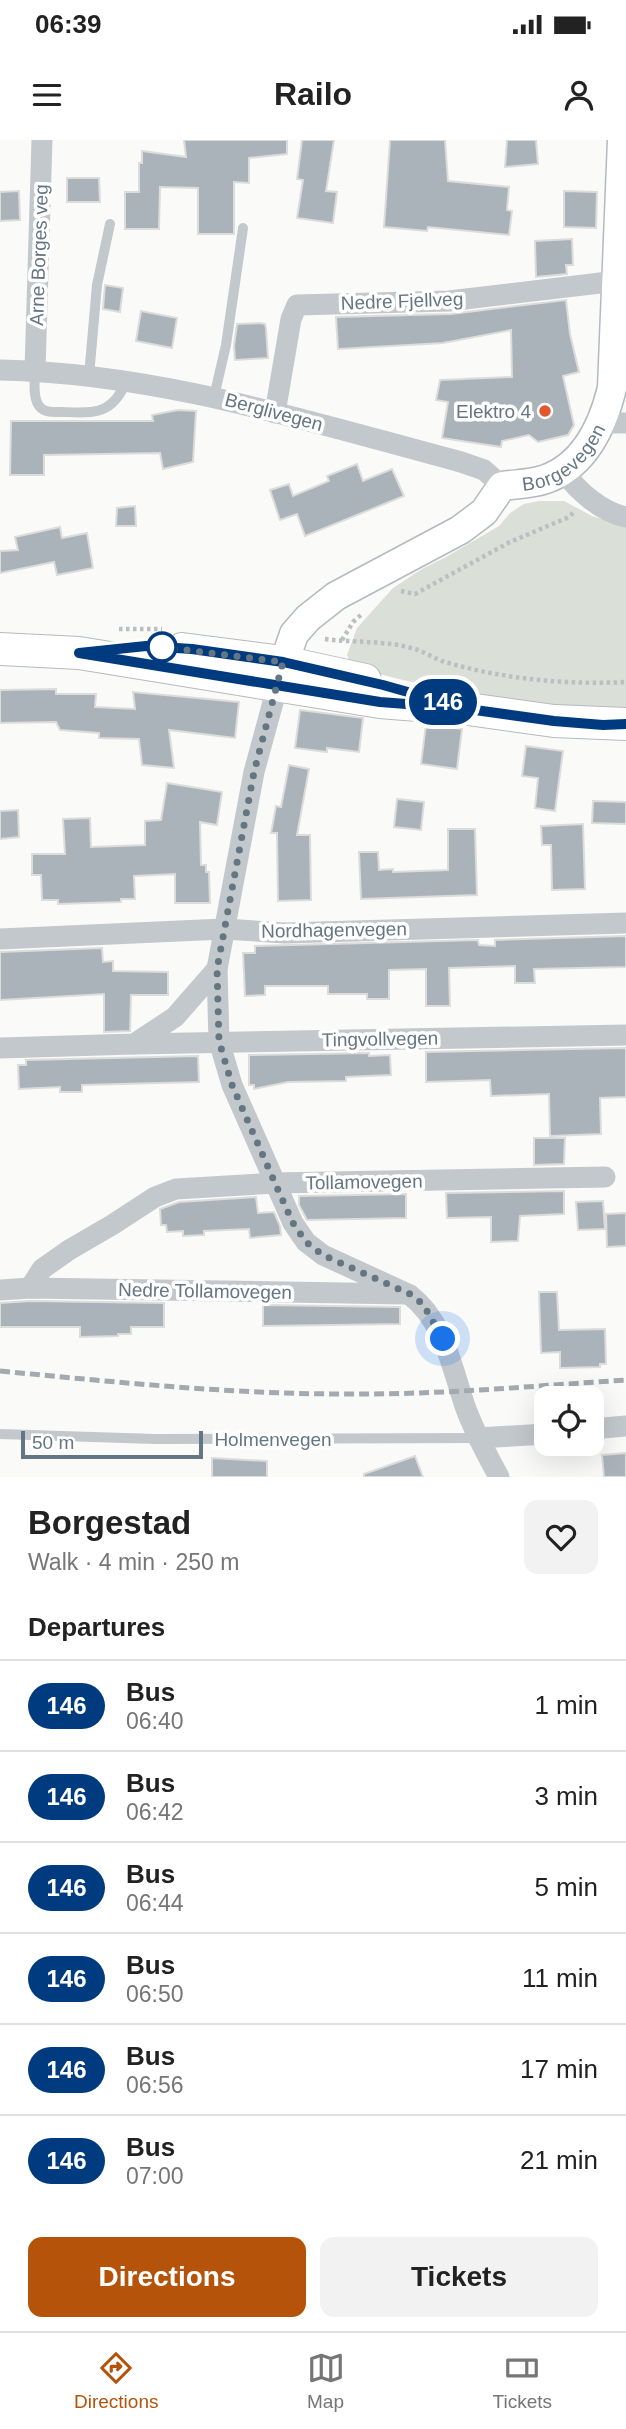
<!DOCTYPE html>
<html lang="en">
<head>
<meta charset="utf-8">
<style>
  body { margin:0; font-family:Arial,sans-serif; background:#f2f2f2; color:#222; height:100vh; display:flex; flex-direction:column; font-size:26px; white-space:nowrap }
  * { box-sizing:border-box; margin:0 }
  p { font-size:23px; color:#767676 }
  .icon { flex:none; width:38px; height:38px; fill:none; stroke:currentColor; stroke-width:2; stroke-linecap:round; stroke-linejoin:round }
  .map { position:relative; height:1337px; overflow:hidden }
  .side { display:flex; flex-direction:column; background:#fff; flex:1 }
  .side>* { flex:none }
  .badge { padding:0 14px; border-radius:23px; font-size:24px; line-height:46px }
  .tools { position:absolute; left:534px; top:1246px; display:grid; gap:14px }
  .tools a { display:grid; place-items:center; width:70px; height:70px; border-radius:14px; background:#fff; box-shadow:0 7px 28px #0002; font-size:35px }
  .scale { position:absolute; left:21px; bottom:18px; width:182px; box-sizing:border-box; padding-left:7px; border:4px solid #657683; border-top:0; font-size:19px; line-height:24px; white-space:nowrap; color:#657683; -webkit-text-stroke:5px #fff; paint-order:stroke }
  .you { position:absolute; width:35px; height:35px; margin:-18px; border:5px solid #fff; border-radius:50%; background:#1a73e8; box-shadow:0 0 0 10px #1a73e833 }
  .map>.badge { position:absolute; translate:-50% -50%; box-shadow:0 0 0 4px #fff }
  h2 { padding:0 28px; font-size:26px; line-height:63px }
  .round { display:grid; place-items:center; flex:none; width:74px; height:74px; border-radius:14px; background:#f2f2f2 }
  .summary { display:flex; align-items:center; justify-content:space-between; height:119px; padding:0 28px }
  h1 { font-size:33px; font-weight:800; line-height:52px }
  .action { display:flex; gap:14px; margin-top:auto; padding:14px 28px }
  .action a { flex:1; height:80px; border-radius:14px; background:#b45309; color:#fff; font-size:28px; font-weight:800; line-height:80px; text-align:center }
  .action a+a { background:#f2f2f2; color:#222 }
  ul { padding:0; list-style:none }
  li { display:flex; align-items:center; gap:21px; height:91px; padding:0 28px; border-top:2px solid #e0e0e0 }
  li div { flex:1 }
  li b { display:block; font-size:26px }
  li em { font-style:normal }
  li .badge { min-width:77px; font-weight:700; text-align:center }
  .status { display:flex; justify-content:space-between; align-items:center; height:49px; padding:0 35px; background:#fff; direction:ltr }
  .status svg { height:19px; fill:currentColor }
  header { display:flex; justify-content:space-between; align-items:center; height:91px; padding:0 28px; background:#fff; font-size:32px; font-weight:800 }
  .tabs { display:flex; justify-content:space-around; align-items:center; height:98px; border-top:2px solid #e0e0e0; background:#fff; font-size:19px; color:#767676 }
  .tabs a { display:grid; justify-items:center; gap:4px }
  .tabs .current { color:#b45309 }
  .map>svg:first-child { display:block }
  .green { fill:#dadfd7 }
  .building { fill:#aab3b9; stroke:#dcdcda; stroke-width:2 }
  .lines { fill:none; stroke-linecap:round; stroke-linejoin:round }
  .secondary-casing { stroke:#b3babf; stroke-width:31 }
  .primary-casing { stroke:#b5babe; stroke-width:34 }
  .path { stroke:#bbbfc2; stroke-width:4.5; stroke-dasharray:3.5 3.5; stroke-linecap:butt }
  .lane { stroke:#c3c8cc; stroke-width:10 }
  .street { stroke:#c3c8cc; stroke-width:21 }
  .secondary { stroke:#fff; stroke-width:28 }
  .primary { stroke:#fff; stroke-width:32 }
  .rail { stroke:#a2aab0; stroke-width:5; stroke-dasharray:10 5; stroke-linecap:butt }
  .line-casing { stroke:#fff; stroke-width:16 }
  .line { stroke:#003b80; stroke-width:10 }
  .walk { stroke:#657683; stroke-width:7; stroke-dasharray:0 12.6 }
  .poi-dot { fill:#e4572e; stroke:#fff; stroke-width:2.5 }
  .stop-dot { fill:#fff; stroke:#003b80; stroke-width:3.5 }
  .labels { text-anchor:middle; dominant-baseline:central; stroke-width:7; stroke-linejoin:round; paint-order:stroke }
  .street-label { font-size:19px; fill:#657683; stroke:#fff }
  .poi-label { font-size:19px; fill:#657683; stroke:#fff; text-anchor:end }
</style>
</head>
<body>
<div class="status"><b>06:39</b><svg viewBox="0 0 49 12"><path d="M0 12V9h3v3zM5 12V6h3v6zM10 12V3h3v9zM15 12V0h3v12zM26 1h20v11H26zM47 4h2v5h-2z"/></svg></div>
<header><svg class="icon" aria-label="menu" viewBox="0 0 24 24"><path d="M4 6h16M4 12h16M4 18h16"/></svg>Railo<svg class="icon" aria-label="person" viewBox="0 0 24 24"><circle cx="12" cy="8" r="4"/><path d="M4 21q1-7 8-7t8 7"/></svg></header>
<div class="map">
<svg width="626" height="1337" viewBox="0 0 626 1337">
  <rect width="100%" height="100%" fill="#fafaf8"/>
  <path class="green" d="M539 361H564L592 376 626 386V570C533 573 441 550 352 527L347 515 357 488 393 448 422 429 446 417 499 386 510 373 524 364Z"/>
  <g class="building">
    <polygon points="184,0 287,0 287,14 249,18 249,43 234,42 234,94 198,94 198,48 160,47 159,89 125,89 125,52 139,52 139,23 142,23 142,11 186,17"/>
    <polygon points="302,0 334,0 326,51 337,52 333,83 297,78 303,40 297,39"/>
    <polygon points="390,0 445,0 448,41 509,47 507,70 512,71 509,95 428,87 427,91 384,87"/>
    <polygon points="507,0 536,0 538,24 505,27"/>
    <polygon points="67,38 99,38 100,62 67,62"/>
    <polygon points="19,51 20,80 0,81 0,52"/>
    <polygon points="564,51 597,52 596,88 564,87"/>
    <polygon points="572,99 573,125 566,125 567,134 536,137 535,101"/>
    <polygon points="105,145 123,148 120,172 103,169"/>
    <polygon points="566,160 570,194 579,232 563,236 574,285 568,295 538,302 529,295 502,301 501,307 442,298 448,262 436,260 440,240 512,237 511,190 443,203 338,209 336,177 451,174"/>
    <polygon points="141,171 177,178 172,208 136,201"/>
    <polygon points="260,183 265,184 266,188 268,218 235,220 234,206 237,184"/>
    <polygon points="178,270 196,271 193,322 163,329 160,313 44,315 44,335 10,335 11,281 153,281 152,275"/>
    <polygon points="357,324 363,341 392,329 404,356 305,396 297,374 280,380 270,350 289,344 293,356 329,341 327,336"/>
    <polygon points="135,366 136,386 116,386 117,368"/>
    <polygon points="60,387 62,398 87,393 93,428 57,435 54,422 0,433 0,411 18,410 15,397"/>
    <polygon points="56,549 56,554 96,554 95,567 135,569 133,552 239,562 235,598 169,590 174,628 142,625 139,599 99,598 99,593 60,590 56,582 0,583 0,550"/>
    <polygon points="300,570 363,578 359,612 327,608 327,612 295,608"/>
    <polygon points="426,584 462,589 457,629 421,624"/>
    <polygon points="526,606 563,611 555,671 535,668 538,638 522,636"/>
    <polygon points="289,625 309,629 297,695 310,695 311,760 278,761 277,693 271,693 276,666 281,667"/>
    <polygon points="167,643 222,652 217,685 200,682 201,725 206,725 206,732 209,732 210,763 175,763 175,734 134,736 135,759 121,759 121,762 58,764 58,760 42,760 41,735 32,735 32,714 65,714 63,679 90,678 91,707 145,705 145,681 161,680"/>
    <polygon points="397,659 424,662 421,690 394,687"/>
    <polygon points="593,661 626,662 626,684 592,683"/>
    <polygon points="18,670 19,697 0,699 0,671"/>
    <polygon points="583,684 585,749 552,750 551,705 542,705 541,686"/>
    <polygon points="448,689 475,689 477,755 361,759 359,712 378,712 379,730 393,729 393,732 448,730"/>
    <polygon points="626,796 626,827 534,829 535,843 515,843 515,826 449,828 450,866 426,866 426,829 389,830 389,859 367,859 367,854 328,854 328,846 265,846 265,855 245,856 243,813 255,813 255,806 478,800 479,805 495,806 495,800"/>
    <polygon points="102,808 103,822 113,821 113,831 168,832 168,855 131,855 130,891 104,892 104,854 0,860 0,812"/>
    <polygon points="626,908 626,957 600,958 601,994 550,996 549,954 491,956 490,940 426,942 426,912"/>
    <polygon points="369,913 369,916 390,915 391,935 346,937 346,941 288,942 254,949 254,945 249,945 249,915"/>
    <polygon points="198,916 199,942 82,945 82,952 60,952 60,947 19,949 18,925 26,925 26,920"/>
    <polygon points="534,998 565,998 564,1024 534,1025"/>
    <polygon points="564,1051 564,1074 520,1076 518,1101 491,1102 491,1077 447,1078 446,1053"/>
    <polygon points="406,1054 406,1078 307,1080 299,1065 299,1056"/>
    <polygon points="256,1057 258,1073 274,1072 280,1086 281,1095 250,1098 249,1089 204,1091 204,1095 183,1096 183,1091 167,1092 166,1085 161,1085 160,1069 179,1062"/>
    <polygon points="603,1061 605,1089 578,1090 576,1062"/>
    <polygon points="626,1073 626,1106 607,1107 606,1074"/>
    <polygon points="539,1152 557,1152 559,1190 605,1189 606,1224 600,1224 600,1227 560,1228 560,1212 541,1213"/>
    <polygon points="30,1161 164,1163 164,1187 131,1187 131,1194 118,1194 118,1196 80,1197 80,1187 0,1187 0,1163"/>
    <polygon points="263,1165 400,1167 400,1184 263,1186"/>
    <polygon points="626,1313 626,1337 604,1337 602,1315"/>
    <polygon points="415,1316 423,1337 364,1337 364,1334"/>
    <polygon points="212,1318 267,1321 267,1337 212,1337"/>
  </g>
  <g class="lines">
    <g class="secondary-casing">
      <g id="secondary">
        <path id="s1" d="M278 541 294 494 308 478 336 456 460 390 484 372 502 346C516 344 533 344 546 339 585 325 603 285 612 248L622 0"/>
      </g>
    </g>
    <g class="primary-casing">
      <g id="primary">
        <polyline points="0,509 79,513 380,562 468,569 554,581 626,584"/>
        <polyline points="182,509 283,522 365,540"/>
      </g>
    </g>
    <g class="path">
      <polyline points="401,451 415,454 510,402 569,377 574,372"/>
      <polyline points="119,489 162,489"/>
      <path d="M325 499C355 503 385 500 415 509 425 512 435 519 445 522 503 539 566 545 626 542"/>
      <polyline points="342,500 353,482 362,474"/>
    </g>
    <g class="lane">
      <path d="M35 230C35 241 32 260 41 268 46 273 55 272 62 272 94 273 112 275 126 242"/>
      <polyline points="89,236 97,145 110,84"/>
      <polyline points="214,257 226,205 243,88"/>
      <polyline points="0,1294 155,1299 478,1298"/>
    </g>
    <g class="street">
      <path d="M0 230C158 233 310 282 461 322L484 330 502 346"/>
      <polyline points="35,230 42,0"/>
      <polyline points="275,273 291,179 297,165 449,161 617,141"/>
      <polyline points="603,283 626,283"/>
      <path d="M563 331C578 351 601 372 626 377"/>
      <polyline points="0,799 224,789 285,793 626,783"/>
      <path d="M217 829 219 901 232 945 293 1083 306 1102 323 1115 410 1155C445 1182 452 1229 466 1269 475 1293 487 1315 499 1337"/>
      <polyline points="135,904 626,895"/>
      <polyline points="0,908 134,904 175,877 217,829 254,632 278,544"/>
      <polyline points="30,1148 42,1129 69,1110 112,1085 155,1057 176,1049 275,1043 605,1037"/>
      <polyline points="0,1150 30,1148 405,1154"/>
      <polyline points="592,1289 626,1286"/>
      <polyline points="478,1298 546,1294"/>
    </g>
    <use href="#secondary" class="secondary"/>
    <use href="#primary" class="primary"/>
    <path class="rail" d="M0 1231C115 1242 229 1254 345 1254 439 1255 532 1246 626 1240"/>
  </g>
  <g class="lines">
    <g class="line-casing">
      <polyline id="line" points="446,567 380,562 79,513 146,506 192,509 283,522 383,545 468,569 554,581 603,585 626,584"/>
    </g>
    <use href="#line" class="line"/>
    <polyline class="walk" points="162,507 283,522 254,632 217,829 219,901 232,945 275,1043 293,1083 306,1102 323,1115 410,1154 423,1164 443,1199"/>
  </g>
  <circle class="poi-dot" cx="545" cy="271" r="7"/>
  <circle class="stop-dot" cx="162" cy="507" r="14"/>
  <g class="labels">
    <g class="street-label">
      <text transform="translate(39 115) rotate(-88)">Arne Borges veg</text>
      <text transform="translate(402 161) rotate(-2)">Nedre Fjellveg</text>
      <text transform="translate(274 272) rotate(15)">Berglivegen</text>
      <text stroke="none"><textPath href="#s1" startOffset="380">Borgevegen</textPath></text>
      <text transform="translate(334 790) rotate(-1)">Nordhagenvegen</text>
      <text transform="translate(380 899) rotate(-1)">Tingvollvegen</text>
      <text transform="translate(364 1042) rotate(-1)">Tollamovegen</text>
      <text transform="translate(205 1151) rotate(1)">Nedre Tollamovegen</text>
      <text x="273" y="1299">Holmenvegen</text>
    </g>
    <g class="poi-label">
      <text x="531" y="271">Elektro 4</text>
    </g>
  </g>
</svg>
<div class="tools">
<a><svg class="icon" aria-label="locate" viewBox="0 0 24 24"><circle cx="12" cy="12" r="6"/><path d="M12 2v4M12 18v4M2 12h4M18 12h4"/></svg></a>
</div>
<div class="scale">50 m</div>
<div class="you" style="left:443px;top:1199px"></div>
<b class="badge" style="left:443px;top:562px;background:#003b80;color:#fff">146</b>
</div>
<section class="side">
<div class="summary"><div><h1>Borgestad</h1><p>Walk · 4 min · 250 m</p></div><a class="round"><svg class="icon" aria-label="heart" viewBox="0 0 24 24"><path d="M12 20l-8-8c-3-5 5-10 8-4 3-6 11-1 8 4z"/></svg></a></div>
<h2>Departures</h2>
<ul>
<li><span class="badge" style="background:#003b80;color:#fff">146</span><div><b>Bus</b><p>06:40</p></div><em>1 min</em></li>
<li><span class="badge" style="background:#003b80;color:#fff">146</span><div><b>Bus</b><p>06:42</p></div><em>3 min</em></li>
<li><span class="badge" style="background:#003b80;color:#fff">146</span><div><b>Bus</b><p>06:44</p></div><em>5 min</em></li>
<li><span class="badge" style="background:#003b80;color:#fff">146</span><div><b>Bus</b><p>06:50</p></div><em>11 min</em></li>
<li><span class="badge" style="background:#003b80;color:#fff">146</span><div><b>Bus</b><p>06:56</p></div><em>17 min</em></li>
<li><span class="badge" style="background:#003b80;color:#fff">146</span><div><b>Bus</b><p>07:00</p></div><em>21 min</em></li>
</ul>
<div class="action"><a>Directions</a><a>Tickets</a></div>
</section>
<nav class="tabs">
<a class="current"><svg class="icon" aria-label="directions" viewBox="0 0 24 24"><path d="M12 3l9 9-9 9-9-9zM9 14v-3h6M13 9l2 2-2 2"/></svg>Directions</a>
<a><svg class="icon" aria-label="map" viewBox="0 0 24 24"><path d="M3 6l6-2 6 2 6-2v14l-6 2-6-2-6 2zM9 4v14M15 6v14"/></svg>Map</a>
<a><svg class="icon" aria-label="tickets" viewBox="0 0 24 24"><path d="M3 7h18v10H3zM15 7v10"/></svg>Tickets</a>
</nav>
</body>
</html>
